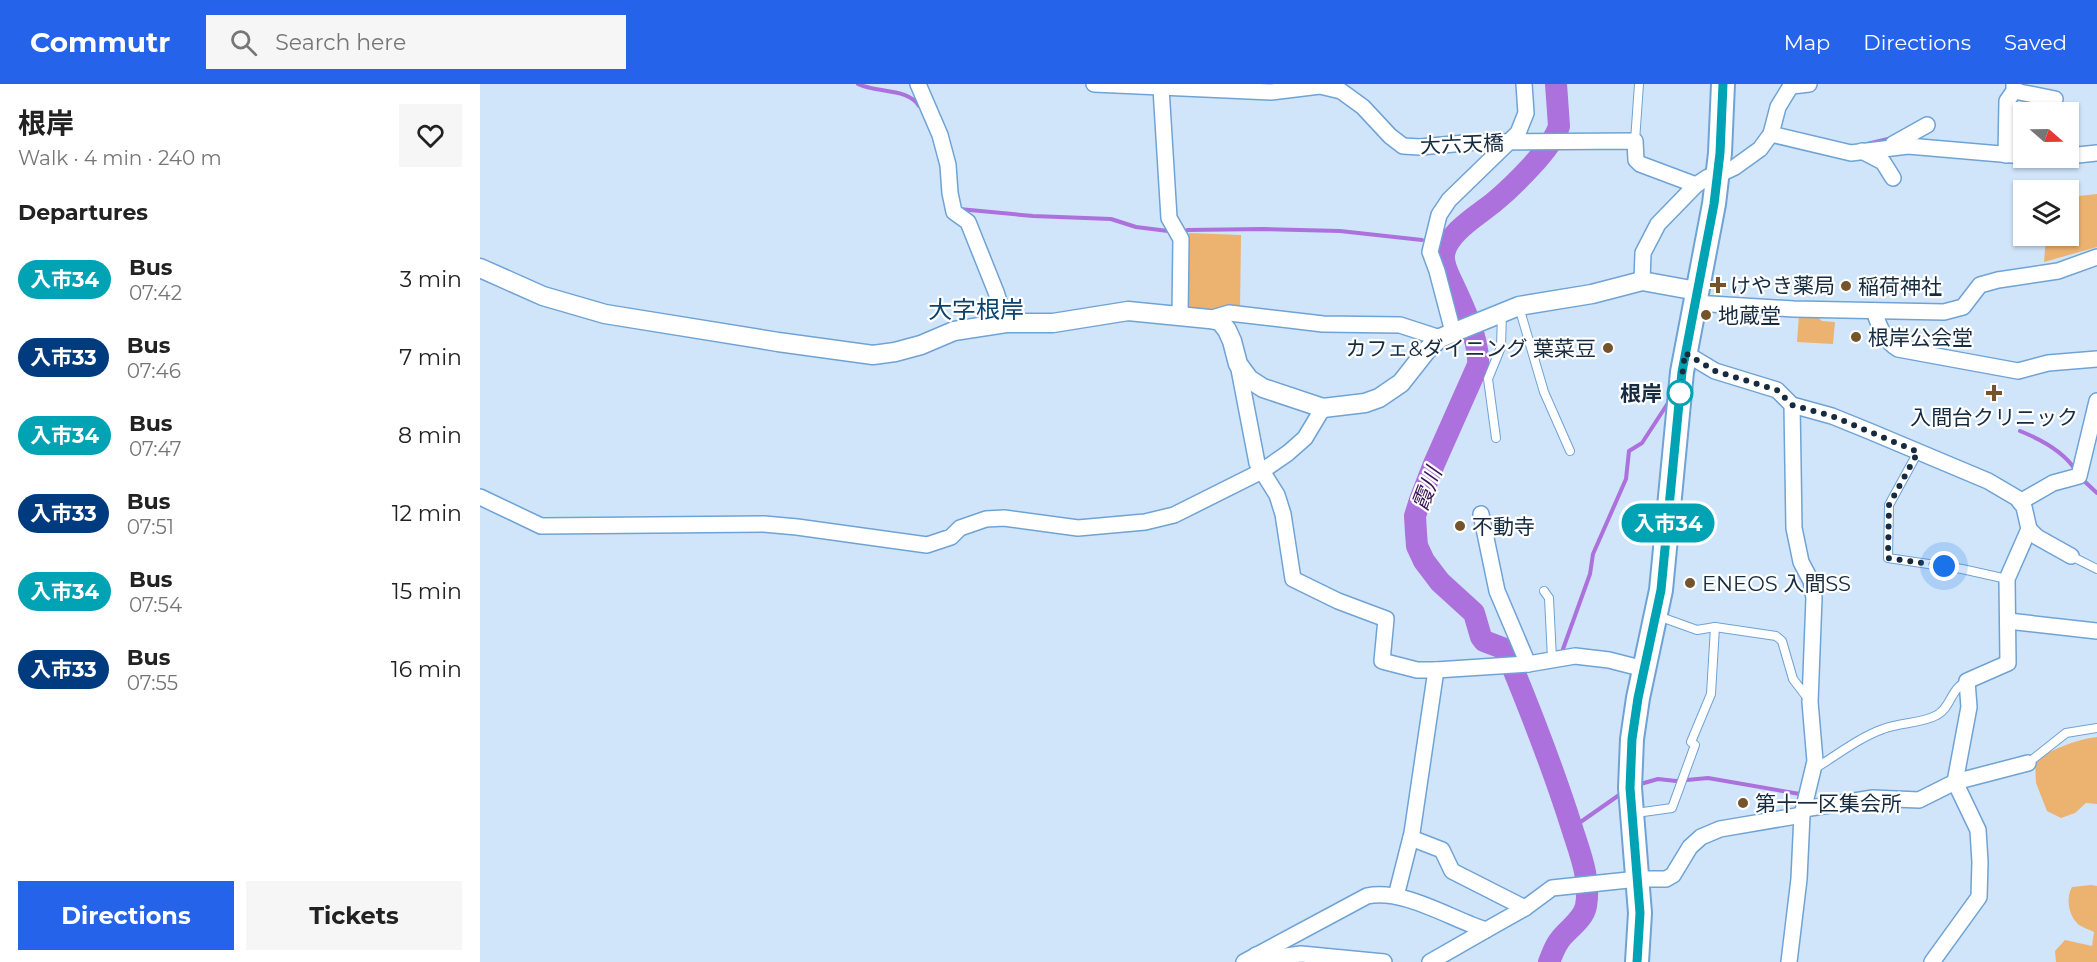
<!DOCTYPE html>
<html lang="en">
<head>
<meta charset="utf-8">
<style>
  body { margin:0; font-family:Montserrat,"Noto Sans JP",sans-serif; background:#f6f6f6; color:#222; height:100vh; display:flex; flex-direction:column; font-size:22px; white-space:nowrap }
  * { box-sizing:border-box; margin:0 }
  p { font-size:20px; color:#767676 }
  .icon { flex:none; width:33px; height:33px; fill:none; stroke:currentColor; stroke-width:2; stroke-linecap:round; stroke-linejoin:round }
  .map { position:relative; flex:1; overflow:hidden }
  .side { display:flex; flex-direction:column; background:#fff; width:480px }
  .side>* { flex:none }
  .badge { padding:0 12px; border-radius:20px; font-size:21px; line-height:39px }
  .needle { width:39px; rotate:110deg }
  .controls { position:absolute; left:1533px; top:18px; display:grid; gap:12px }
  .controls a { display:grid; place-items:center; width:66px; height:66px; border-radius:0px; background:#fff; box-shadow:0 2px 4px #0004; font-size:30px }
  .you { position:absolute; width:30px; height:30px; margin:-15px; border:4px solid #fff; border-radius:50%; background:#1a73e8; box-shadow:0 0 0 9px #1a73e833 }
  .map>.badge { position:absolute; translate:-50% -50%; box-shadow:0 0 0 3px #fff }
  h2 { padding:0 18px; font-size:22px; line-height:54px }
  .round { display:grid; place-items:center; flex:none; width:63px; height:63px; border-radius:0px; background:#f6f6f6 }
  .overview { display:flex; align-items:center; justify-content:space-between; height:102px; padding:0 18px }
  h1 { font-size:28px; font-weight:700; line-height:45px }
  .action { display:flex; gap:12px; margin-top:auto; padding:12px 18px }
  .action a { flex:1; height:69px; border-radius:0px; background:#2563eb; color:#fff; font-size:24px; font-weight:700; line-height:69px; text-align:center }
  .action a+a { background:#f6f6f6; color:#222 }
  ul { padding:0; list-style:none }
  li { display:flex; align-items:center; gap:18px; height:78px; padding:0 18px }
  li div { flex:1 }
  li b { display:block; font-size:22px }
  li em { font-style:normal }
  li .badge { min-width:66px; font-weight:700; text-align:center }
  header { display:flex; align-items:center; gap:36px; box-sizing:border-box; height:84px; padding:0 30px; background:#2563eb; color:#fff }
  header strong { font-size:28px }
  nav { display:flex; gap:33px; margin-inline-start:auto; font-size:21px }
  .search { width:420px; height:54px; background:#f6f6f6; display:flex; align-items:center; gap:15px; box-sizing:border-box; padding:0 21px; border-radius:0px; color:#767676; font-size:22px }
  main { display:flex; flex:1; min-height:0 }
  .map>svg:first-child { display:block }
  .green { fill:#ecb270 }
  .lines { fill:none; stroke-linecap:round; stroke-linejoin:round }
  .stream { stroke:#ac71dc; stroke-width:4 }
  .river { stroke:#ac71dc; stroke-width:22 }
  .service-casing { stroke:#6fa3d5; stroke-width:10 }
  .minor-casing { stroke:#6fa3d5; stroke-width:18 }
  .tertiary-casing { stroke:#6fa3d5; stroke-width:21 }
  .primary-casing { stroke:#6fa3d5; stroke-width:26 }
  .service { stroke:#fff; stroke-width:8 }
  .minor { stroke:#fff; stroke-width:15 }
  .tertiary { stroke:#fff; stroke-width:18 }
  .primary { stroke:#fff; stroke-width:22 }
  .line-casing { stroke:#fff; stroke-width:14 }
  .line { stroke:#00a3b4; stroke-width:9 }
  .walk { stroke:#162b3f; stroke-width:6; stroke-dasharray:0 10.8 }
  .poi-dot { fill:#75532b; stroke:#fff; stroke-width:2 }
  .stop-dot { fill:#fff; stroke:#00a3b4; stroke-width:3 }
  .labels { text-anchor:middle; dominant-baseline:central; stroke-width:4.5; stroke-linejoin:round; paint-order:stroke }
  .street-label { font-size:21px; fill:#162b3f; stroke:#fff }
  .poi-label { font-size:21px; fill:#162b3f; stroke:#fff; text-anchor:start }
  .stop-label { font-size:21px; font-weight:bold; fill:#162b3f; stroke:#fff; text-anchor:end }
  .water-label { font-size:22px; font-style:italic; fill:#3b1356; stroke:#fff }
  .quarter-label { font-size:24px; fill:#0c426e; stroke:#fff }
</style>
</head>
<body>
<header>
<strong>Commutr</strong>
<div class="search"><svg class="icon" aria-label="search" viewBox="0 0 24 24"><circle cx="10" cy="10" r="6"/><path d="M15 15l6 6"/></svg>Search here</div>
<nav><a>Map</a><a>Directions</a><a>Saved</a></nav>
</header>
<main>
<section class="side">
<div class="overview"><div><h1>根岸</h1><p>Walk · 4 min · 240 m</p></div><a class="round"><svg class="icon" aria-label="heart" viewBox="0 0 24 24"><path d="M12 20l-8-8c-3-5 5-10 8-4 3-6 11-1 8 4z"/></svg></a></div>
<h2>Departures</h2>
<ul>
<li><span class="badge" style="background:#00a3b4;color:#fff">入市34</span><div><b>Bus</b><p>07:42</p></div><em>3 min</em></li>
<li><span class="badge" style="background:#003b80;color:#fff">入市33</span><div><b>Bus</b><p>07:46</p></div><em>7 min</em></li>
<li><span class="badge" style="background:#00a3b4;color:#fff">入市34</span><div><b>Bus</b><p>07:47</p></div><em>8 min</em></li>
<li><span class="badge" style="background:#003b80;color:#fff">入市33</span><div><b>Bus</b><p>07:51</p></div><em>12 min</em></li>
<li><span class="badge" style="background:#00a3b4;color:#fff">入市34</span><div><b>Bus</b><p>07:54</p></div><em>15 min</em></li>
<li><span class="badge" style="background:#003b80;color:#fff">入市33</span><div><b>Bus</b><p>07:55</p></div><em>16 min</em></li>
</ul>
<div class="action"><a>Directions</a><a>Tickets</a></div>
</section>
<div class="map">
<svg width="1617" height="878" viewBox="0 0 1617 878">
  <rect width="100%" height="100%" fill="#d0e5fa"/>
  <g class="green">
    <polygon points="1617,110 1617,163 1564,178 1566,152 1588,152 1589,113"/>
    <polygon points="709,149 761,151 760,228 707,225"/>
    <polygon points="1319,231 1336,232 1342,237 1355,238 1353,260 1317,258"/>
    <path d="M1617 653V720L1606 719 1595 729 1581 734 1567 727 1556 699 1555 676C1576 664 1594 656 1617 653Z"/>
    <path d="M1611 801 1617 802V878H1576L1575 867 1585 856 1612 862 1614 848C1609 845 1600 843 1597 839 1588 830 1586 813 1592 803Z"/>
  </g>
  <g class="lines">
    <g class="stream">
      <path d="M378 0C396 9 429 4 439 22"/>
      <polyline points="1387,60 1412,54"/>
      <polyline points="479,125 553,132 631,135 656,143 688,147"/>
      <polyline points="707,146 784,145 860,147 942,156"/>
      <polyline points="963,158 970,159"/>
      <path d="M1540 347C1560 355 1584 367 1596 387"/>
      <polyline points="1602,395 1617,409"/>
      <polyline points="1083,565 1110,490 1113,470 1146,395 1149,367 1162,359 1190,316"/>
      <polyline points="1157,701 1178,695 1196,697 1228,694 1320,710 1321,707"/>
      <polyline points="1092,744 1142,709"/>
    </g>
    <path class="river" d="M1069 878C1072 871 1074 864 1079 857 1087 845 1103 837 1106 822 1111 794 1099 767 1091 741 1072 681 1049 623 1025 565L1004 557 1001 553 994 529 960 498 944 477 937 462 936 449 935 432 940 416 954 380 998 281C1000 257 982 219 972 198 968 189 963 181 964 171 966 150 998 131 1013 119 1031 104 1073 64 1079 42L1076 0"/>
    <g class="service-casing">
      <g id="service">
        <polyline points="1155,57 1159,0"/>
        <polyline points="1039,223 1064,308 1090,367"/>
        <polyline points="1016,354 1008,295 1021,263 1022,229"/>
        <polyline points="1438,368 1409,421 1408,474 1482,485 1527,495"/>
        <polyline points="1591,472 1617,485"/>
        <polyline points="1064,507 1069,514 1072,575"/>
        <polyline points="1178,532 1217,546 1235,543 1296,552 1302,557 1313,595 1329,616"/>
        <polyline points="1548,679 1586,649 1617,644"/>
        <path d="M1334 685C1356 672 1378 654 1403 645 1420 638 1441 640 1457 631 1471 624 1470 605 1487 597"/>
        <polyline points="1156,729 1192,724 1215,661 1211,658 1231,610 1235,543"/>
      </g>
    </g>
    <g class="minor-casing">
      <g id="minor">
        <polyline points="438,0 460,51 468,81 470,109 474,128 488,138 516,208 526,239"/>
        <polyline points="614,0 791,8 840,2 861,7 883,23 910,52 923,62 940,63 996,58 1155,57 1156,76 1160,80 1216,101"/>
        <polyline points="1312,2 1329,0"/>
        <polyline points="681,4 689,134 701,155 700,232"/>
        <polyline points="1534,7 1575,15"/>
        <polyline points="1291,50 1371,69 1428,62 1544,72"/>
        <polyline points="1413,60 1447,41"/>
        <polyline points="1382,67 1403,78 1413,94"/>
        <polyline points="1526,71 1527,17 1534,7 1534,0"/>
        <polyline points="1588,72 1617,69"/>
        <polyline points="1567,74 1574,74"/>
        <polyline points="1162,197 1163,169 1178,140 1216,101 1228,93 1238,91 1255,83 1280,65 1291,50 1298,23 1312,0"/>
        <polyline points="1214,219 1314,225 1464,228 1483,223 1500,201 1518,196 1578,187 1617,173"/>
        <path d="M1394 227C1399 242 1404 256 1418 265L1538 287 1568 279 1617 275"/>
        <polyline points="729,235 749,229 843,240 920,241 960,254"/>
        <polyline points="973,248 957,187 950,168 959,131 969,116 1038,49 1046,29 1044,0"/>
        <polyline points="1205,269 1235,287 1297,306 1312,321 1314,444 1321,478 1331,497 1334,514 1330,618 1335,677 1322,731 1319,795 1309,878"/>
        <polyline points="758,280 777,379 797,411 803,430 813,495 858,517 906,535 902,577 937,586 956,586 1048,580 1095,572 1129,576 1164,585"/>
        <polyline points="1312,321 1352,332 1389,347 1508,397 1537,414 1544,423 1549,445 1527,495 1528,579 1487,597 1489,623 1475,698 1498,746 1500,778 1499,813 1452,878"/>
        <polyline points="0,413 61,442 284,440 317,443 447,461 471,453 480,444 506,435 524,434 598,444 665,438 694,431 782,387 808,369 825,354 843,324"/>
        <polyline points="1540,418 1573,399 1599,392 1617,317"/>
        <polyline points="1001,430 1017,507 1048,580"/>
        <polyline points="1549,445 1557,453 1591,472"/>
        <polyline points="1528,537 1617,547"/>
        <polyline points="1324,725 1393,714 1439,716 1475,698 1548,679"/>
        <polyline points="931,754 962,766 972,787 1045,824"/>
        <polyline points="916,812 932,749 956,586"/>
        <polyline points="776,871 782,875 821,870 904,878"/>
        <path d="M764 878 887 812C923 804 971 835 1006 846L1045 824 1072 804 1158 795H1186L1193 791 1210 763 1221 753 1240 745 1322 731"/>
        <polyline points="950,878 1006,846"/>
      </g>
    </g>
    <g class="tertiary-casing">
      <polyline id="tertiary" points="0,184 63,212 125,230 298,258 393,271 415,268 441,261 474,247 526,239 573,239 648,227 729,235 740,237 747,246 752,257 758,280 769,295 783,304 843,324 885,319 899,314 921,299 947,266 960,254 1039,222 1112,210 1162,197 1217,207"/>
    </g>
    <g class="primary-casing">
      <polyline id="primary" points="1157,878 1160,829 1150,704 1152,655 1158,614 1181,506 1202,288 1234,120 1240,69 1243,0"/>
    </g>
    <use href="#service" class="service"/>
    <use href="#minor" class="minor"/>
    <use href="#tertiary" class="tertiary"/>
    <use href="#primary" class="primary"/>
  </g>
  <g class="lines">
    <g class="line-casing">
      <polyline id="line" points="1157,878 1160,829 1150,704 1152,655 1158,614 1181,506 1202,288 1234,120 1240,69 1243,0"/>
    </g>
    <use href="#line" class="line"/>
    <polyline class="walk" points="1200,309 1205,269 1235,287 1297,306 1312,321 1352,332 1438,368 1409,421 1408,474 1464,482"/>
  </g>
  <g class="poi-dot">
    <path d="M1235 192h6v6h6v6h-6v6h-6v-6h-6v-6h6z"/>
    <circle cx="1366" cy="202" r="6"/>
    <circle cx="1226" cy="231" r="6"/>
    <circle cx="1376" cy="253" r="6"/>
    <circle cx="1128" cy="264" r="6"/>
    <path d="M1511 300h6v6h6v6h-6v6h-6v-6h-6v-6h6z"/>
    <circle cx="980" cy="442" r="6"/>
    <circle cx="1210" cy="499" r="6"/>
    <circle cx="1263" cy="719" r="6"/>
  </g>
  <circle class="stop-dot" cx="1200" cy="309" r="12"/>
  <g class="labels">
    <g class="street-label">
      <text transform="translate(982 60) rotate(-2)">大六天橋</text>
    </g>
    <g class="poi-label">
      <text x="1250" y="201">けやき薬局</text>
      <text x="1378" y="202">稲荷神社</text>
      <text x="1238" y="231">地蔵堂</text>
      <text x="1388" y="253">根岸公会堂</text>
      <text x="1116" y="264" text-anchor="end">カフェ&amp;ダイニング 葉菜豆</text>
      <text x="1514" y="333" text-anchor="middle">入間台クリニック</text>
      <text x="992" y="442">不動寺</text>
      <text x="1222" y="499">ENEOS 入間SS</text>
      <text x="1275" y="719">第十一区集会所</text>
    </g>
    <g class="stop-label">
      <text x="1182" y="309">根岸</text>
    </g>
    <g class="water-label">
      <text transform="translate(947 405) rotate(-69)">霞川</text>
    </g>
    <g class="quarter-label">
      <text x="496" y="225">大字根岸</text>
    </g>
  </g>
</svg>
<div class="controls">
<a><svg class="needle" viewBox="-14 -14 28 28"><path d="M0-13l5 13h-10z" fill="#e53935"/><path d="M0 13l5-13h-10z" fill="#767676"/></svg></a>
<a><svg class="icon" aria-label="layers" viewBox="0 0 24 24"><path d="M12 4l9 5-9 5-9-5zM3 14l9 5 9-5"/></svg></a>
</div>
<div class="you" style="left:1464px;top:482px"></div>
<b class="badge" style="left:1188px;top:439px;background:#00a3b4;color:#fff">入市34</b>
</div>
</main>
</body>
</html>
